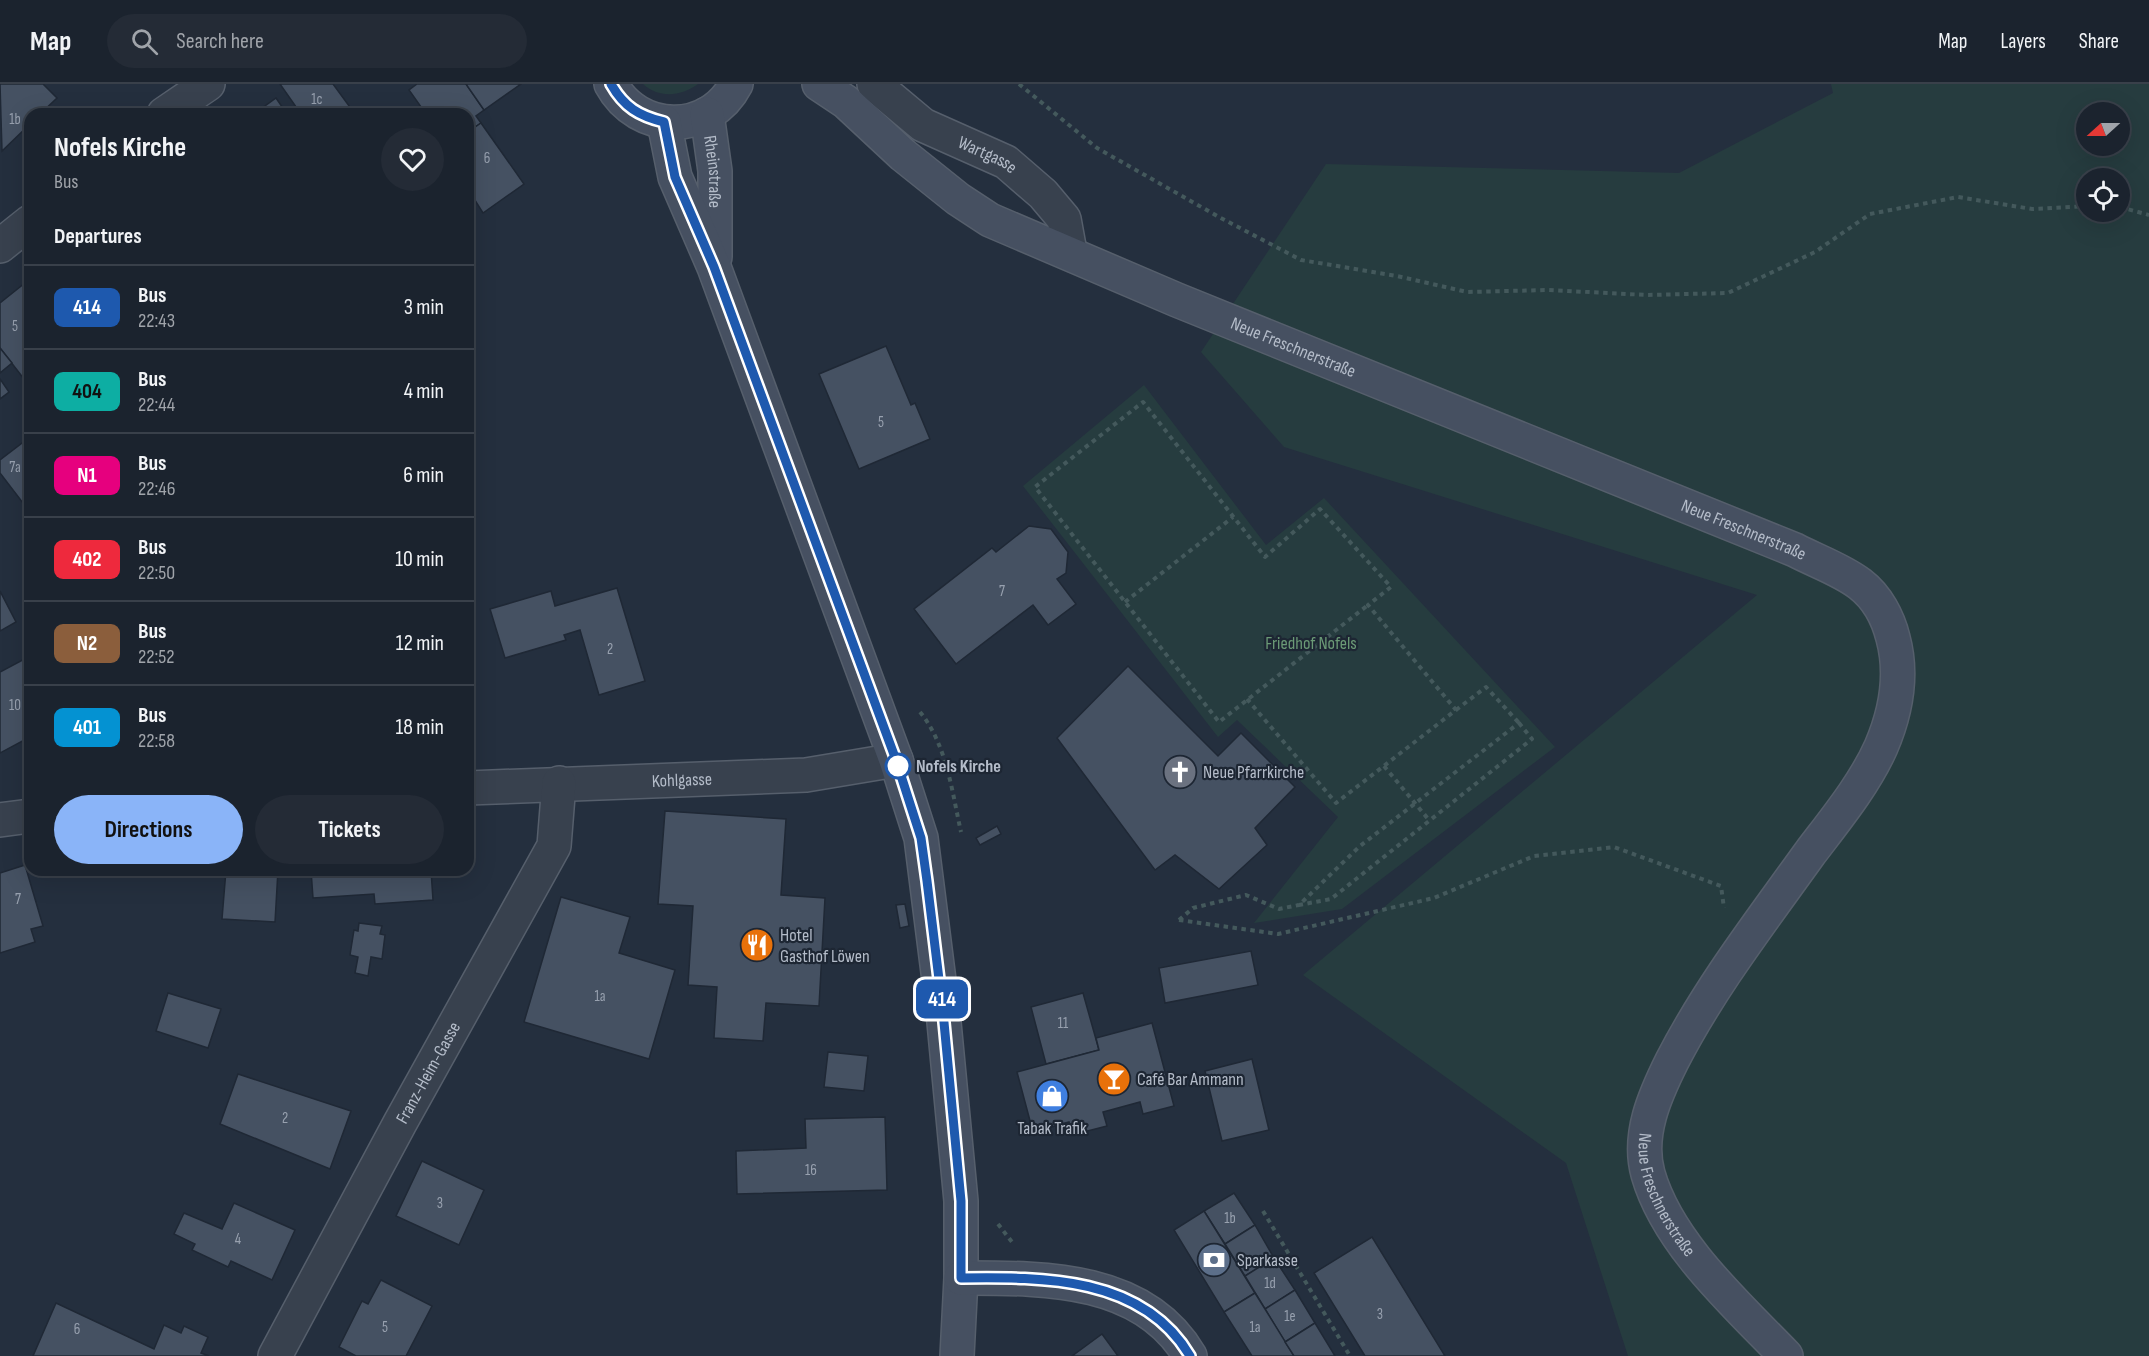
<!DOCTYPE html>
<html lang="en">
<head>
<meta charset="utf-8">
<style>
  body { margin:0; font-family:"Sofia Sans Condensed",sans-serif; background:#242b36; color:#f1f3f6; height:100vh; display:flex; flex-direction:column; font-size:22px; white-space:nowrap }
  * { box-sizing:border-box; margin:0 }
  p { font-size:20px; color:#a0a4aa }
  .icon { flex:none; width:33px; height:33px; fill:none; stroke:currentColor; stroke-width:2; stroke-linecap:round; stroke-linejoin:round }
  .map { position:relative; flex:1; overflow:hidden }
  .panel { position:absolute; left:24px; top:24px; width:450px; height:768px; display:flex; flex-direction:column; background:#1b232e; border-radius:18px; box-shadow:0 6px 24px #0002,0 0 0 2px #39404a }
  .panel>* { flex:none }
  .badge { padding:0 12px; border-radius:9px; font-size:21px; line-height:39px }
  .needle { width:39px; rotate:249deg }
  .controls { position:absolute; left:2076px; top:18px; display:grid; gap:12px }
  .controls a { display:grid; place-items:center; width:54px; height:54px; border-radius:50%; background:#1b232e; box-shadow:0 6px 24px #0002,0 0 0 2px #39404a; font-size:30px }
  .map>.badge { position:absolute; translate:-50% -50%; box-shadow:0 0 0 3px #fff }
  h2 { padding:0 30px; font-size:22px; line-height:54px }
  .round { display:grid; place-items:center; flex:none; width:63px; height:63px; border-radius:32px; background:#242b36 }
  .headline { display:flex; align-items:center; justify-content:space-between; height:102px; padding:0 30px }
  h1 { font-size:28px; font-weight:700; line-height:45px }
  .button { display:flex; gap:12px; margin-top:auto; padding:12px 30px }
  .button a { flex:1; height:69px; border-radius:36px; background:#8ab4f8; color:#111; font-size:24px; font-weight:700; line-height:69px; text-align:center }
  .button a+a { background:#242b36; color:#f1f3f6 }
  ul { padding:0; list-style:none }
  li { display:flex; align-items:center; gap:18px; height:84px; padding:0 30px; border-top:2px solid #39404a }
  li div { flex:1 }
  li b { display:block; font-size:22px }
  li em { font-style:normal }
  li .badge { min-width:66px; font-weight:700; text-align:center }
  header { display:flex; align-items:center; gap:36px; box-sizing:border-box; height:84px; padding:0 30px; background:#1b232e; border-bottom:2px solid #39404a }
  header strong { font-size:28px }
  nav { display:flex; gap:33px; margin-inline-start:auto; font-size:21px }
  .search { width:420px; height:54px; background:#242b36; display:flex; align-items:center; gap:15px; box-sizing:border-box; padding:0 21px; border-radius:33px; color:#a0a4aa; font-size:22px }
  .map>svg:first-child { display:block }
  .green { fill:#263c3f; fill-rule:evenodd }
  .building { fill:#455162; stroke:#1f2835; stroke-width:1.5 }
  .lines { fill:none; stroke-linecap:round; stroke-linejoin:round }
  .street-casing { stroke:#565f6c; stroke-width:36 }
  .secondary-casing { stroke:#565f6c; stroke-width:36 }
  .path { stroke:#44595c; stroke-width:4; stroke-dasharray:4.5 4.5; stroke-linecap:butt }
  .street { stroke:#38414e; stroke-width:33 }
  .secondary { stroke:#465061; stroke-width:33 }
  .line-casing { stroke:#fff; stroke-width:14 }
  .line { stroke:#1e59ae; stroke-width:9 }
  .stop-dot { fill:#fff; stroke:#1e59ae; stroke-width:3 }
  .labels { text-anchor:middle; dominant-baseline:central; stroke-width:4.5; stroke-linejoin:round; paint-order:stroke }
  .number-label { font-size:15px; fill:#98a1af }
  .street-label { font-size:18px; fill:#b4bcc9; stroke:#1d2633 }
  .park-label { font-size:18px; fill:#6b9a76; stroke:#1d2633 }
  .stop-label { font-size:18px; font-weight:bold; fill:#b4bcc9; stroke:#1d2633; text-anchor:start }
  .poi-label { font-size:18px; fill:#b4bcc9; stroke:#1d2633; text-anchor:start }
</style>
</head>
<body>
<header>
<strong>Map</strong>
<div class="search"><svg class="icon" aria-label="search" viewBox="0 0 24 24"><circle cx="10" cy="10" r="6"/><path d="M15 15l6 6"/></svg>Search here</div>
<nav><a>Map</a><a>Layers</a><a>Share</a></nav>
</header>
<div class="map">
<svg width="2149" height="1272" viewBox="0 0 2149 1272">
  <rect width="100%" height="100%" fill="#242f3e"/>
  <g class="green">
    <path d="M643 0H698C682 12 659 15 643 0Z"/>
    <path d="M1831 0H2149V1272H1628L1566 1079 1303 891 1757 511 1284 363 1201 268 1326 80 1679 89 1833 9ZM2086 28H2120V62H2086ZM2086 94H2120V128H2086Z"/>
    <polygon points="1144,301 1266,461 1324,414 1555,663 1342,825 1254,839 1338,733 1237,636 1218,653 1023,402"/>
  </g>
  <g class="building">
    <polygon points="0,0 43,0 57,14 40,30 30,30 30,40 2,67"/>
    <polygon points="280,0 333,0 355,30 301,30"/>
    <polygon points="417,0 466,0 484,26 476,32 481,39 468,48 468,30 426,30 409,6"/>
    <polygon points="466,0 521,0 484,26"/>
    <polygon points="276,14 287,30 254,30"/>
    <polygon points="481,39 524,100 483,129 473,113 468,116 468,48"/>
    <polygon points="30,195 30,291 24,295 0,264 0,219"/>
    <polygon points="886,262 911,321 915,319 930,355 859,385 819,290"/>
    <polygon points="0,264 12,279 0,289"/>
    <polygon points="0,295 9,308 0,315"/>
    <polygon points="30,353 30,420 26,423 0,389 0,376"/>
    <polygon points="1029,442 1051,445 1068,468 1066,489 1057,495 1076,520 1048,541 1033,521 956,580 914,525 992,464 996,468"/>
    <polygon points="617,504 645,597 599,611 580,546 564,551 566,556 505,574 490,525 551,507 555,522"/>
    <polygon points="0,507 16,538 0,547"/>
    <polygon points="30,572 30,653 0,669 0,588"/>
    <polygon points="1128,582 1218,672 1241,649 1295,703 1255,744 1267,761 1219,805 1175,771 1155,786 1057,654"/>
    <polygon points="665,727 786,735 781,811 825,814 819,922 766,919 763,957 714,954 717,903 688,901 693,822 658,820"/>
    <polygon points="997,742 1001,750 980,761 976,754"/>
    <polygon points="25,781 43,842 31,845 35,858 0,869 0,789"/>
    <polygon points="226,786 278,786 275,838 222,835"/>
    <polygon points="311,786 431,786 433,816 375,820 374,810 313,814"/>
    <polygon points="561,813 630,833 619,869 675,886 649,975 524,938"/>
    <polygon points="905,820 909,842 900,844 896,821"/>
    <polygon points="359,839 382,842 380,850 385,851 382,875 371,873 368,892 355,889 358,873 350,871 354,846 358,847"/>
    <polygon points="1251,867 1258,901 1165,919 1159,884"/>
    <polygon points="168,909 221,925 208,964 156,947"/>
    <polygon points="1083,909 1099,966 1046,980 1031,923"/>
    <polygon points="1152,939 1174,1022 1143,1030 1140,1018 1103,1028 1107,1042 1072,1051 1069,1038 1033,1048 1017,988 1099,966 1096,954"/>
    <polygon points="828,968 868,972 864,1007 824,1003"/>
    <polygon points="1252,975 1269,1046 1222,1057 1205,987"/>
    <polygon points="238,990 351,1027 330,1085 220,1040"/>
    <polygon points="885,1033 887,1106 737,1110 736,1067 806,1064 805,1035"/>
    <polygon points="422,1077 484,1106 459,1161 396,1132"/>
    <polygon points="1234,1109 1255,1141 1225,1160 1204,1127"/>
    <polygon points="234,1119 295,1146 272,1196 231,1177 228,1183 192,1166 195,1160 174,1150 184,1129 222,1145"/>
    <polygon points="1204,1127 1255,1209 1224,1228 1174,1146"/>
    <polygon points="1255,1141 1274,1174 1245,1192 1225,1160"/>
    <polygon points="1372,1153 1445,1272 1365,1272 1314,1189"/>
    <polygon points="1274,1174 1295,1206 1265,1225 1245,1192"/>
    <polygon points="381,1196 432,1222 406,1272 356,1272 339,1263 362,1217 368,1220"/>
    <polygon points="1295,1206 1315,1239 1285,1258 1265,1225"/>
    <polygon points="1255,1209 1265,1225 1294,1272 1252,1272 1224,1228"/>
    <polygon points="56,1219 154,1265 164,1241 181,1249 184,1242 208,1253 201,1269 209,1272 33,1272"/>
    <polygon points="1315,1239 1335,1272 1294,1272 1285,1258"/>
    <polygon points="1102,1250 1118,1272 1072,1272"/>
  </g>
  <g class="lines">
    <g class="street-casing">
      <g id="street">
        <path id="s1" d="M874 0 923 41 1006 78 1043 110 1064 135 1070 168"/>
        <polyline points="164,30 208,0"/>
        <polyline points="0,162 30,138"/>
        <path id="s2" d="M468 704 806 691 896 676"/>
        <polyline points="0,736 30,732"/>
        <path id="s3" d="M275 1272 400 1039 554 762 559 699"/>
      </g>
    </g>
    <g class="secondary-casing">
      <g id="secondary">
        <path d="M611 0C638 50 709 52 736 0"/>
        <path id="s4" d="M819 0 846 18 903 71 958 115 990 136 1177 216 1795 466C1816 477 1842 486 1860 500 1877 513 1888 534 1893 554 1903 591 1896 628 1881 663 1864 701 1835 736 1810 769 1762 836 1710 903 1672 977 1655 1011 1637 1051 1648 1090 1668 1160 1737 1221 1786 1272"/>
        <path id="s5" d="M707 30 715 87V173"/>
        <polyline points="664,38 675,93 714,183 896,676 921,754 943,928 961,1117 961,1194 957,1272"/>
        <path d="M961 1194C1043 1194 1143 1192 1190 1272"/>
      </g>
    </g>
    <g class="path">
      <polyline points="1019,0 1097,64 1219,133 1301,176 1397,192 1467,208 1548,206 1647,211 1728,209 1815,168 1870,130 1958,113 2032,125 2086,122"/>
      <polyline points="2120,123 2149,131"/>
      <polyline points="1125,518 1233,433"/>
      <polyline points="1247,615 1336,719 1456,626 1368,521 1391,503 1320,425 1265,473 1143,318 1035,403 1219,638 1368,521"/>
      <polyline points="1456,626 1486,603 1519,639"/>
      <path d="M920 628C947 661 952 708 961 748"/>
      <polygon points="1519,639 1532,655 1331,815 1299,821 1360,762"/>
      <polyline points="1384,682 1429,736"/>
      <polyline points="1179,836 1278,850 1434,814 1534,772 1614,763 1721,802 1724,824"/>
      <polyline points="1179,836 1193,824 1246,811 1279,825 1299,821"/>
      <polyline points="1263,1127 1350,1272"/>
      <polyline points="998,1140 1012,1158"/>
    </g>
    <use href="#street" class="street"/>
    <use href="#secondary" class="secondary"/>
  </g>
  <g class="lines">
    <g class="line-casing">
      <path id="line" d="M611 0C624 23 639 32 664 38L675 93 714 183 896 676 921 754 927 797 943 928 961 1117V1194C1043 1193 1143 1192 1190 1272"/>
    </g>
    <use href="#line" class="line"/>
  </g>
  <defs>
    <g id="church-disc" transform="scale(1.725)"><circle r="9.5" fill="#6b7280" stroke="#1d2633"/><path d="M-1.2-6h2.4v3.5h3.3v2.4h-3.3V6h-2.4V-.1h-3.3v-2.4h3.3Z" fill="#fff"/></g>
    <g id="restaurant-disc" transform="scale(1.725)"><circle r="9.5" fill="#e8710a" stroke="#1d2633"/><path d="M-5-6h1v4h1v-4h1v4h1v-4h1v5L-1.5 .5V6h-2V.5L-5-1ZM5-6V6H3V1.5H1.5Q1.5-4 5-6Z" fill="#fff"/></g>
    <g id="bar-disc" transform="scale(1.725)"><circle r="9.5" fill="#e8710a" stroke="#1d2633"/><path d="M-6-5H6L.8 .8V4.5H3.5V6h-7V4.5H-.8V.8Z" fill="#fff"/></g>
    <g id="shop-disc" transform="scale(1.725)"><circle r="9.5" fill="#3f7fe0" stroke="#1d2633"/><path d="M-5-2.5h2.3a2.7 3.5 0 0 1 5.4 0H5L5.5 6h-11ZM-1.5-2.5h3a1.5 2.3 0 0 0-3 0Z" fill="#fff"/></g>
    <g id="bank-disc" transform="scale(1.725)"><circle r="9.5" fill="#5c6f8a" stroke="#1d2633"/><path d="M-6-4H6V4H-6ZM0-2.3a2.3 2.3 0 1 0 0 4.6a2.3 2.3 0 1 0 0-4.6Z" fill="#fff"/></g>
  </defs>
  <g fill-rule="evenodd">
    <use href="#church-disc" x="1180" y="688"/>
    <use href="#restaurant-disc" x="757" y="861"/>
    <use href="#bar-disc" x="1114" y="995"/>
    <use href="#shop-disc" x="1052" y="1012"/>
    <use href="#bank-disc" x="1214" y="1176"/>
  </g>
  <circle class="stop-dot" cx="898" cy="682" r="12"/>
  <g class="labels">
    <g class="number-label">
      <text x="317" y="15">1c</text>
      <text x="15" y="35">1b</text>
      <text x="487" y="74">6</text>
      <text x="15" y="242">5</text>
      <text x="881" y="338">5</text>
      <text x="15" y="383">7a</text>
      <text x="1002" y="507">7</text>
      <text x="610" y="565">2</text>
      <text x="15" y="621">10</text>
      <text x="18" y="815">7</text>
      <text x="600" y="912">1a</text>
      <text x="1063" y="939">11</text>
      <text x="285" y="1034">2</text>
      <text x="811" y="1086">16</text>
      <text x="440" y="1119">3</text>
      <text x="1230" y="1134">1b</text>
      <text x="238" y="1155">4</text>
      <text x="1270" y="1199">1d</text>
      <text x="1380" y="1230">3</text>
      <text x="1290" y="1232">1e</text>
      <text x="385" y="1243">5</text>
      <text x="1255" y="1243">1a</text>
      <text x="77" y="1245">6</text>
    </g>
    <g class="street-label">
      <text stroke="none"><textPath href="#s1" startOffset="135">Wartgasse</textPath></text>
      <text stroke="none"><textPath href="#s5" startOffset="58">Rheinstraße</textPath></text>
      <text stroke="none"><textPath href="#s4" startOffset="548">Neue Freschnerstraße</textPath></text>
      <text stroke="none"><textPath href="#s4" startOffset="1034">Neue Freschnerstraße</textPath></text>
      <text stroke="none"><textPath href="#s2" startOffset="214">Kohlgasse</textPath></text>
      <text stroke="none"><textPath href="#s3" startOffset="322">Franz-Heim-Gasse</textPath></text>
      <text stroke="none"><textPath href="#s4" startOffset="1860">Neue Freschnerstraße</textPath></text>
    </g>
    <g class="park-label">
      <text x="1311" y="559">Friedhof Nofels</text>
    </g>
    <g class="stop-label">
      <text x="916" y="682">Nofels Kirche</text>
    </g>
    <g class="poi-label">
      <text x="1203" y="688">Neue Pfarrkirche</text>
      <text x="780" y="851">Hotel<tspan x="780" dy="21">Gasthof Löwen</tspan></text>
      <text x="1137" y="995">Café Bar Ammann</text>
      <text x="1052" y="1044" text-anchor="middle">Tabak Trafik</text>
      <text x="1237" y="1176">Sparkasse</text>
    </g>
  </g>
</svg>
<div class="controls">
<a><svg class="needle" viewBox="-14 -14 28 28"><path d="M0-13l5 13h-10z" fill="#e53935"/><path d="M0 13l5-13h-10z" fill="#a0a4aa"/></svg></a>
<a><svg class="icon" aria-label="locate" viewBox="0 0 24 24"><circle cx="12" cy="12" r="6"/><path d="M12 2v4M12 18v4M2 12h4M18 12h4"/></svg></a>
</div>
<b class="badge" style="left:942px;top:915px;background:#1e59ae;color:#fff">414</b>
<section class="panel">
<div class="headline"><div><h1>Nofels Kirche</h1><p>Bus</p></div><a class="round"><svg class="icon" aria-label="heart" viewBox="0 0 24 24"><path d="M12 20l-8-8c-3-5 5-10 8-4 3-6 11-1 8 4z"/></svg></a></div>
<h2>Departures</h2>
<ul>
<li><span class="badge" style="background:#1e59ae;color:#fff">414</span><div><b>Bus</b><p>22:43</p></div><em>3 min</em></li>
<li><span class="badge" style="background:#0daea3;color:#111">404</span><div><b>Bus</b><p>22:44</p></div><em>4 min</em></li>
<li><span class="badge" style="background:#e6007e;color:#fff">N1</span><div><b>Bus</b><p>22:46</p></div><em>6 min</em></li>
<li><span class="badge" style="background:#ee293d;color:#fff">402</span><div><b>Bus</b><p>22:50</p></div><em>10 min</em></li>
<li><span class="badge" style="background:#8b5e3c;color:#fff">N2</span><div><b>Bus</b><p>22:52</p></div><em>12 min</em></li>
<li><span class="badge" style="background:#0492d2;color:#fff">401</span><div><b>Bus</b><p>22:58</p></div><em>18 min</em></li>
</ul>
<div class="button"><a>Directions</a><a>Tickets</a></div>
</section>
</div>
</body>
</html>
